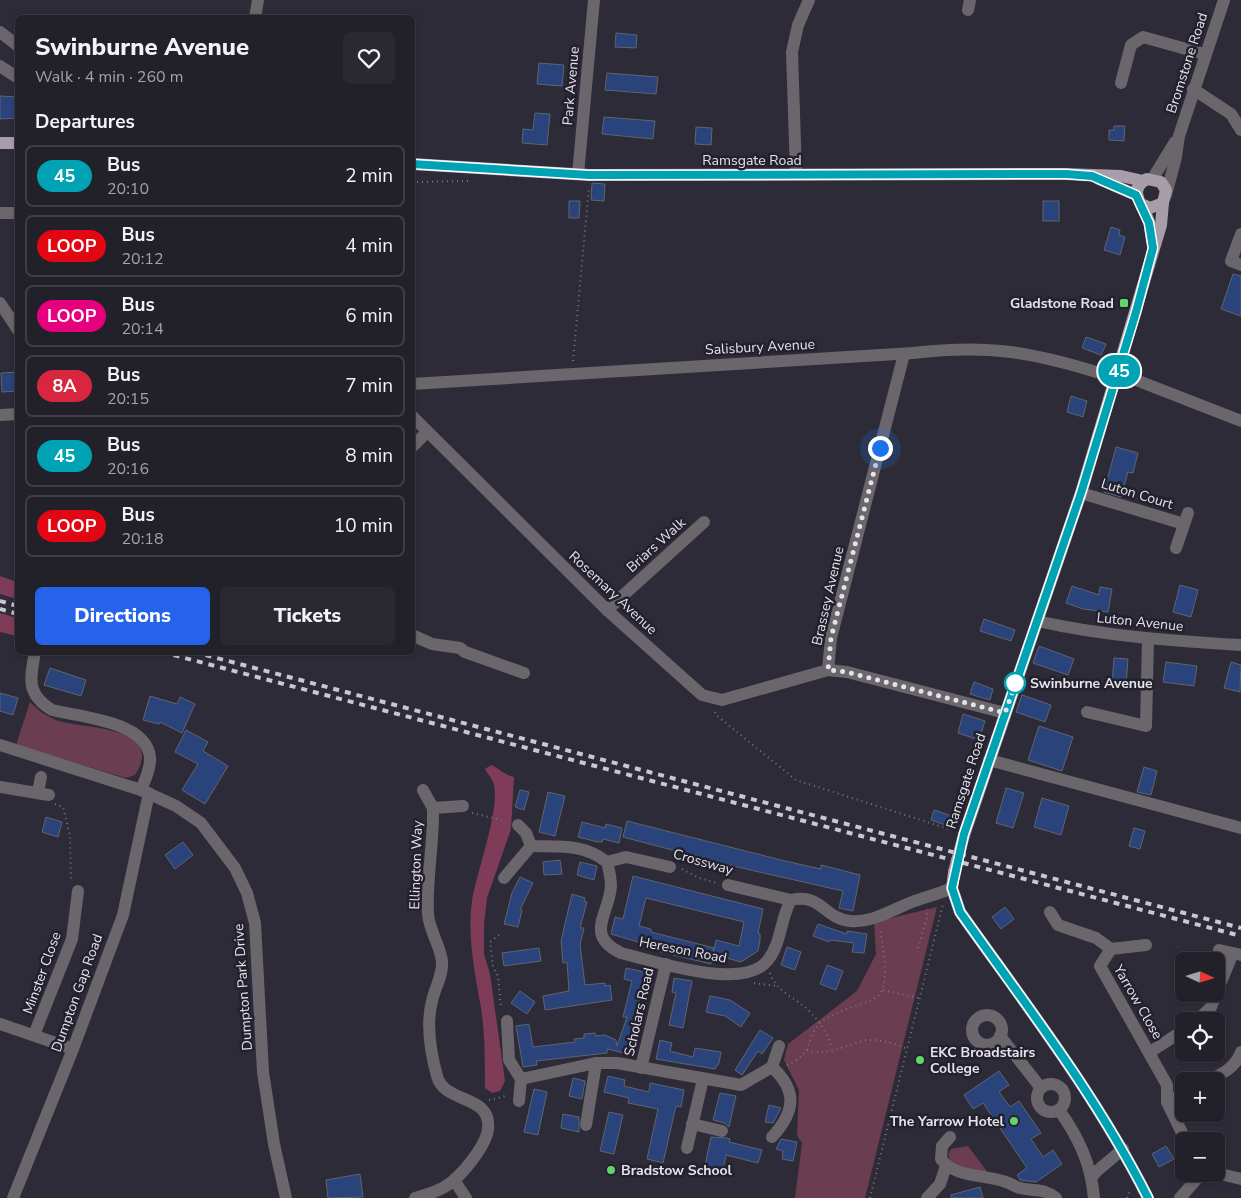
<!DOCTYPE html>
<html lang="en">
<head>
<meta charset="utf-8">
<style>
  body { margin:0; font-family:"Nunito Sans",sans-serif; background:#2a2831; color:#f1f3f6; height:100vh; display:flex; flex-direction:column; font-size:19px; white-space:nowrap }
  * { box-sizing:border-box; margin:0 }
  p { font-size:16px; color:#a2a3a8 }
  .icon { flex:none; width:28px; height:28px; fill:none; stroke:currentColor; stroke-width:2; stroke-linecap:round; stroke-linejoin:round }
  .map { position:relative; flex:1; overflow:hidden }
  .panel { position:absolute; left:15px; top:15px; width:400px; height:640px; display:flex; flex-direction:column; background:#222029; border-radius:8px; box-shadow:0 1px 4px #0004,0 0 0 1px #3f3e46 }
  .panel>* { flex:none }
  .badge { padding:0 10px; border-radius:16px; font-size:18px; line-height:32px }
  .needle { width:32px; rotate:94deg }
  .fabs { position:absolute; left:1175px; top:952px; display:grid; gap:10px }
  .fabs a { display:grid; place-items:center; width:50px; height:50px; border-radius:8px; background:#222029; box-shadow:0 1px 4px #0004,0 0 0 1px #3f3e46; font-size:25px }
  .you { position:absolute; width:25px; height:25px; margin:-12px; border:4px solid #fff; border-radius:50%; background:#1a73e8; box-shadow:0 0 0 8px #1a73e833 }
  .map>.badge { position:absolute; translate:-50% -50%; box-shadow:0 0 0 2px #fff }
  h2 { padding:0 20px; font-size:19px; line-height:45px }
  .round { display:grid; place-items:center; flex:none; width:52px; height:52px; border-radius:8px; background:#2a2831 }
  .summary { display:flex; align-items:center; justify-content:space-between; height:85px; padding:0 20px }
  h1 { font-size:24px; font-weight:800; line-height:38px }
  .cta { display:flex; gap:10px; margin-top:auto; padding:10px 20px }
  .cta a { flex:1; height:58px; border-radius:8px; background:#2563eb; color:#fff; font-size:20px; font-weight:800; line-height:58px; text-align:center }
  .cta a+a { background:#2a2831; color:#f1f3f6 }
  ul { padding:0; list-style:none }
  li { display:flex; align-items:center; gap:15px; height:62px; margin:0 10px 8px; padding:0 10px; border:2px solid #3f3e46; border-radius:8px }
  li div { flex:1 }
  li b { display:block; font-size:19px }
  li em { font-style:normal }
  li .badge { min-width:55px; font-weight:700; text-align:center }
  .map>svg:first-child { display:block }
  .green { fill:#6a3d50 }
  .forest { fill:#7e3c59 }
  .building { fill:#2b437b; stroke:#5e6471; fill-rule:evenodd }
  .lines { fill:none; stroke-linecap:round; stroke-linejoin:round }
  .path { stroke:#797782; stroke-width:2; stroke-dasharray:1 4; stroke-linecap:butt }
  .minor { stroke:#6b666b; stroke-width:12 }
  .major { stroke:#a89ea9; stroke-width:12 }
  .rail { stroke:#c9c8d1; stroke-width:4; stroke-dasharray:6 6; stroke-linecap:butt }
  .major-bridge { stroke:#a89ea9; stroke-width:12 }
  .line-casing { stroke:#fff; stroke-width:11 }
  .line { stroke:#00a3b4; stroke-width:8 }
  .walk { stroke:#e4e3eb; stroke-width:5; stroke-dasharray:0 9 }
  .poi-dot { fill:#62d469; stroke:#23212d; stroke-width:2 }
  .stop-dot { fill:#fff; stroke:#00a3b4; stroke-width:2.5 }
  .labels { text-anchor:middle; dominant-baseline:central; stroke-width:5; stroke-linejoin:round; paint-order:stroke }
  .street-label { font-size:14px; fill:#e4e3eb; stroke:#23212d }
  .poi-label { font-size:14px; font-weight:bold; fill:#e4e3eb; stroke:#23212d; text-anchor:end }
  .stop-label { font-size:14px; font-weight:bold; fill:#e4e3eb; stroke:#23212d; text-anchor:start }
</style>
</head>
<body>
<div class="map">
<svg width="1241" height="1198" viewBox="0 0 1241 1198">
  <rect width="100%" height="100%" fill="#2d2b37"/>
  <g class="green">
    <path d="M30 702C39 711 47 717 59 721 86 729 166 726 135 775L126 778 16 745Z"/>
    <polygon points="937,907 865,1198 795,1198 802,1143 797,1135 799,1090 784,1060 788,1044 857,991 876,954 874,922"/>
    <polygon points="968,1146 989,1174 954,1167 948,1155 951,1149"/>
  </g>
  <g class="forest">
    <polygon points="0,576 17,582 17,599 0,594"/>
    <polygon points="0,613 17,618 17,636 0,632"/>
    <path d="M491 765C500 769 504 775 514 777L511 829 487 898 484 924V954L490 974 505 1081 500 1091 492 1093 485 1088C485 1062 485 1034 481 1008 475 973 467 937 472 901 476 873 502 806 493 782 491 777 487 773 485 769Z"/>
  </g>
  <g class="building">
    <polygon points="616,33 637,35 636,48 615,47"/>
    <polygon points="539,63 564,65 562,86 537,84"/>
    <polygon points="607,73 658,77 656,94 605,90"/>
    <polygon points="0,96 18,97 18,118 0,119"/>
    <polygon points="535,113 550,114 547,145 522,143 523,129 533,130"/>
    <polygon points="604,117 655,121 653,139 602,134"/>
    <polygon points="1114,126 1125,126 1124,141 1109,140 1109,130 1114,130"/>
    <polygon points="696,127 712,128 711,145 695,144"/>
    <polygon points="592,183 605,184 604,201 591,200"/>
    <polygon points="569,201 580,201 579,218 569,218"/>
    <rect x="1043" y="201" width="16" height="20"/>
    <polygon points="1111,227 1120,230 1119,235 1125,237 1120,255 1104,250"/>
    <polygon points="1233,274 1241,276 1241,316 1221,309"/>
    <polygon points="1086,337 1106,344 1101,355 1082,348"/>
    <polygon points="18,372 18,391 2,392 1,373"/>
    <polygon points="1071,396 1087,401 1083,417 1067,412"/>
    <polygon points="1116,447 1138,453 1133,473 1128,472 1121,497 1104,492"/>
    <polygon points="1180,585 1198,590 1191,617 1173,612"/>
    <polygon points="1072,586 1099,595 1100,587 1112,589 1108,612 1083,609 1066,603"/>
    <polygon points="984,619 1015,630 1011,641 980,631"/>
    <polygon points="1039,646 1074,659 1068,675 1033,663"/>
    <polygon points="1114,658 1128,659 1126,685 1112,684"/>
    <polygon points="1166,662 1197,666 1194,686 1163,682"/>
    <polygon points="1231,662 1241,665 1240,692 1224,688"/>
    <polygon points="50,668 86,680 81,696 44,685"/>
    <polygon points="974,682 993,689 990,700 970,694"/>
    <polygon points="0,693 18,698 13,715 0,711"/>
    <polygon points="1022,695 1051,705 1045,722 1016,712"/>
    <polygon points="150,696 177,704 180,697 195,704 182,733 160,722 159,724 143,720"/>
    <polygon points="963,714 985,721 979,740 958,733"/>
    <polygon points="1039,726 1073,737 1062,771 1028,760"/>
    <polygon points="186,730 208,742 203,751 228,766 205,804 182,790 198,764 175,752"/>
    <polygon points="1144,767 1157,771 1151,795 1137,792"/>
    <polygon points="1006,788 1024,793 1013,828 996,823"/>
    <polygon points="520,790 529,792 524,810 515,807"/>
    <polygon points="548,792 565,796 555,836 539,832"/>
    <polygon points="1042,798 1069,806 1061,835 1034,827"/>
    <polygon points="934,810 952,816 948,826 931,820"/>
    <polygon points="46,817 62,822 58,837 42,832"/>
    <polygon points="627,821 785,861 821,869 821,865 860,875 853,911 839,908 843,891 733,866 623,837"/>
    <polygon points="582,822 605,828 606,824 622,828 619,843 603,839 602,842 598,842 578,837"/>
    <polygon points="1134,828 1145,831 1140,849 1129,846"/>
    <polygon points="183,842 193,855 175,869 165,855"/>
    <polygon points="560,860 562,874 544,875 543,862"/>
    <polygon points="580,862 597,866 594,880 577,875"/>
    <path d="M633 876 763 909 758 933 760 934V940L758 951 741 962 713 954 711 964 657 951 658 948 611 934 615 917 623 919ZM646 898 744 922 739 946 716 940 713 954 714 948 651 932V929L639 926Z"/>
    <polygon points="520,877 533,883 520,910 522,910 518,927 504,924 512,893"/>
    <polygon points="572,894 585,898 584,901 587,902 580,928 584,928 580,945 585,985 605,983 605,986 610,985 612,1000 545,1010 543,996 569,991 567,962 563,963 561,941"/>
    <polygon points="1005,907 1014,919 1001,929 992,917"/>
    <polygon points="818,924 847,934 847,931 867,934 864,953 852,952 854,943 830,940 829,942 813,936"/>
    <polygon points="787,947 801,952 795,970 781,965"/>
    <polygon points="539,948 541,961 504,966 502,953"/>
    <polygon points="827,965 843,971 836,990 820,984"/>
    <polygon points="626,968 645,972 639,1002 641,1003 628,1054 607,1049 607,1053 536,1061 537,1065 523,1067 516,1026 529,1024 533,1047 575,1042 574,1039 584,1038 584,1034 595,1033 596,1036 605,1035 616,1040 617,1046 627,1017 623,1017 632,981 624,979"/>
    <polygon points="674,978 692,981 683,1028 669,1025 676,993 672,992"/>
    <polygon points="520,991 535,1002 527,1014 511,1003"/>
    <polygon points="710,996 730,1000 750,1013 741,1027 725,1016 706,1012"/>
    <polygon points="760,1030 773,1038 762,1054 758,1051 742,1075 735,1070"/>
    <polygon points="660,1040 672,1043 670,1051 693,1057 695,1048 721,1052 719,1063 715,1069 656,1059"/>
    <polygon points="999,1071 1009,1085 999,1092 1010,1107 1019,1101 1041,1133 1031,1139 1043,1157 1053,1150 1062,1164 1036,1182 1020,1180 1017,1175 1027,1168 983,1103 973,1109 964,1095"/>
    <polygon points="608,1076 625,1080 624,1086 649,1092 650,1083 684,1090 681,1107 676,1106 663,1163 647,1159 658,1109 628,1103 629,1098 604,1092"/>
    <polygon points="573,1078 585,1081 582,1099 569,1096"/>
    <polygon points="534,1089 547,1092 538,1135 524,1132"/>
    <polygon points="720,1093 736,1096 729,1127 724,1123 713,1120"/>
    <polygon points="769,1105 781,1108 773,1123 765,1122"/>
    <polygon points="609,1112 623,1115 614,1154 600,1151"/>
    <polygon points="563,1114 579,1117 579,1132 561,1128"/>
    <polygon points="711,1137 727,1138 730,1139 729,1142 762,1150 758,1163 726,1155 722,1174 704,1170"/>
    <polygon points="781,1139 797,1142 793,1161 782,1159 783,1151 776,1149"/>
    <polygon points="1166,1146 1174,1159 1159,1167 1152,1154"/>
    <polygon points="360,1174 363,1197 328,1198 326,1180"/>
    <polygon points="980,1187 983,1198 951,1198 951,1195"/>
  </g>
  <g class="lines">
    <g class="path">
      <polyline points="412,182 468,181"/>
      <polyline points="573,361 589,187"/>
      <polyline points="715,712 716,715 796,780 952,830"/>
      <polyline points="55,804 63,807 70,835 71,881"/>
      <polyline points="472,813 506,821"/>
      <polyline points="682,869 699,878 717,883"/>
      <polyline points="499,935 490,942 493,967 498,976 501,1009"/>
      <polyline points="918,948 927,917 927,909"/>
      <path d="M770 973C776 991 794 997 807 1009 819 1020 828 1033 832 1049"/>
      <polyline points="754,983 776,986"/>
      <polyline points="883,990 919,998"/>
      <path d="M807 1050C827 1058 848 1043 868 1040 882 1039 895 1044 907 1049"/>
      <path d="M787 1065C815 1053 804 1042 819 1024 824 1018 835 1015 842 1011 853 1006 869 1003 878 996 891 985 882 944 880 928"/>
      <polyline points="1062,1089 1069,1085"/>
      <polyline points="489,1100 506,1096"/>
      <polyline points="870,1198 943,904"/>
      <polyline points="1127,1198 1130,1191"/>
    </g>
    <g class="minor">
      <polyline points="968,10 970,0"/>
      <polyline points="255,18 258,0"/>
      <polyline points="0,32 18,46"/>
      <polyline points="0,66 18,78"/>
      <polyline points="1121,83 1131,45 1143,37 1204,54"/>
      <polyline points="1193,89 1231,114 1241,130"/>
      <polyline points="578,174 594,0"/>
      <polyline points="796,174 792,52 798,25 809,0"/>
      <polyline points="1153,178 1175,142"/>
      <polyline points="1166,195 1176,157 1179,136 1224,0"/>
      <polyline points="0,213 18,213"/>
      <polyline points="1241,234 1231,261 1241,265"/>
      <polyline points="0,303 18,330"/>
      <polyline points="1118,373 1241,421"/>
      <path d="M412 384 913 353C989 344 1033 352 1106 375"/>
      <polyline points="0,415 18,414"/>
      <polyline points="412,416 607,610 702,695 722,700 828,670 847,672 1005,713"/>
      <polyline points="412,447 427,432"/>
      <polyline points="1081,493 1184,524"/>
      <polyline points="1176,548 1188,513"/>
      <polyline points="607,610 704,522"/>
      <path d="M1037 621C1104 636 1172 641 1241 645"/>
      <polyline points="412,635 432,644 460,648 465,652 524,673"/>
      <path d="M35 652C30 679 26 694 52 710 80 717 146 721 150 757 151 768 145 780 141 790"/>
      <polyline points="828,670 831,638 904,354"/>
      <polyline points="1087,712 1146,726 1148,639"/>
      <polyline points="0,745 141,790 176,806 201,823 235,868 247,893 255,923 263,1072 274,1144 286,1198"/>
      <polyline points="989,760 1241,828"/>
      <polyline points="0,787 49,795"/>
      <polyline points="423,790 433,808 463,806"/>
      <polyline points="38,792 41,777"/>
      <path d="M531 846C560 847 583 843 607 862 609 870 611 877 611 886 609 915 584 935 621 953 654 961 744 992 768 960 782 942 780 919 791 900 822 893 823 918 850 921 872 923 892 910 912 902 925 897 939 894 952 888"/>
      <polyline points="607,862 626,857 670,867"/>
      <polyline points="504,878 531,846 526,833 518,825"/>
      <polyline points="728,885 791,900"/>
      <polyline points="1050,912 1058,925 1096,938 1111,949 1146,945"/>
      <polyline points="1111,949 1100,966 1167,1085 1167,1102 1186,1141"/>
      <polyline points="1219,950 1241,955"/>
      <polyline points="1216,994 1233,953"/>
      <circle cx="987" cy="1030" r="15"/>
      <polyline points="507,1021 509,1060 521,1079 519,1101"/>
      <polyline points="1197,1021 1211,1007 1216,994"/>
      <polyline points="0,1024 73,1049"/>
      <polyline points="34,1035 72,939 78,891"/>
      <polyline points="1000,1036 1041,1088"/>
      <polyline points="1150,1052 1184,1030"/>
      <path d="M772 1067C798 1091 795 1112 772 1137"/>
      <polyline points="641,1068 666,964"/>
      <polyline points="521,1079 596,1063 617,1063 741,1085 772,1067 779,1046"/>
      <path d="M1208 1081C1222 1074 1235 1068 1241 1052"/>
      <circle cx="1051" cy="1098" r="14"/>
      <polyline points="1167,1102 1184,1093"/>
      <path d="M1059 1110C1079 1138 1091 1164 1094 1198"/>
      <polyline points="692,1124 722,1131"/>
      <polyline points="586,1125 596,1063"/>
      <path d="M950 1137 942 1146 941 1159C955 1178 984 1174 1006 1182 1010 1183 1015 1187 1020 1188 1035 1192 1042 1187 1056 1198"/>
      <polyline points="687,1148 703,1079"/>
      <polyline points="1216,1173 1241,1179"/>
      <polyline points="1092,1177 1097,1171 1123,1149"/>
      <polyline points="454,1180 466,1198"/>
      <polyline points="13,1198 73,1049 123,915 149,793"/>
      <path d="M415 1198C425 1195 437 1192 446 1186 461 1177 486 1146 488 1129 492 1094 444 1104 437 1076 431 1054 426 1024 432 1001 435 987 443 976 442 961 440 945 429 930 428 914 426 879 434 843 433 808"/>
      <polyline points="927,1198 940,1184 946,1166"/>
      <polyline points="1180,1198 1201,1174"/>
    </g>
    <g class="major">
      <polyline points="0,143 18,143"/>
      <polyline points="412,164 589,175 1065,174 1121,176 1143,181"/>
      <polyline points="1099,179 1136,195"/>
      <path d="M1141 204 1150 208 1163 203 1166 190 1161 182 1147 179C1126 189 1144 207 1149 222 1151 230 1151 238 1153 246"/>
      <polyline points="964,835 1081,493 1161,225 1163,203"/>
      <path d="M954 872 952 888 960 912C1026 1005 1096 1095 1148 1198"/>
    </g>
    <g class="rail">
      <polyline points="0,601 18,606"/>
      <polyline points="0,609 18,614"/>
      <polyline points="162,652 1241,936"/>
      <polyline points="194,652 1241,928"/>
    </g>
    <polyline class="major-bridge" points="954,872 964,835"/>
  </g>
  <g class="lines">
    <g class="line-casing">
      <path id="line" d="M412 164 589 175 1066 174 1092 176 1136 195 1149 223 1153 248 1136 312 1081 493 964 834 952 888 960 912C1026 1005 1096 1095 1148 1198"/>
    </g>
    <use href="#line" class="line"/>
    <polyline class="walk" points="880,448 831,638 828,670 847,672 1005,713 1018,676 1015,683"/>
  </g>
  <g class="poi-dot">
    <rect x="1119" y="298" width="10" height="10" rx="2.5"/>
    <circle cx="920" cy="1060" r="5"/>
    <circle cx="1014" cy="1121" r="5"/>
    <circle cx="611" cy="1170" r="5"/>
  </g>
  <circle class="stop-dot" cx="1015" cy="683" r="10"/>
  <g class="labels">
    <g class="street-label">
      <text transform="translate(1187 63) rotate(-72)">Bromstone Road</text>
      <text transform="translate(571 86) rotate(-85)">Park Avenue</text>
      <text x="752" y="160">Ramsgate Road</text>
      <text transform="translate(760 347) rotate(-3)">Salisbury Avenue</text>
      <text transform="translate(1137 494) rotate(17)">Luton Court</text>
      <text transform="translate(656 545) rotate(-42)">Briars Walk</text>
      <text transform="translate(613 593) rotate(43)">Rosemary Avenue</text>
      <text transform="translate(828 596) rotate(-77)">Brassey Avenue</text>
      <text transform="translate(1140 622) rotate(6)">Luton Avenue</text>
      <text transform="translate(966 781) rotate(-72)">Ramsgate Road</text>
      <text transform="translate(703 862) rotate(16)">Crossway</text>
      <text transform="translate(416 865) rotate(-88)">Ellington Way</text>
      <text transform="translate(683 950) rotate(11)">Hereson Road</text>
      <text transform="translate(42 973) rotate(-70)">Minster Close</text>
      <text transform="translate(243 987) rotate(-94)">Dumpton Park Drive</text>
      <text transform="translate(77 993) rotate(-70)">Dumpton Gap Road</text>
      <text transform="translate(1138 1002) rotate(60)">Yarrow Close</text>
      <text transform="translate(639 1012) rotate(-77)">Scholars Road</text>
    </g>
    <g class="poi-label">
      <text x="1114" y="303">Gladstone Road</text>
      <text x="930" y="1052" text-anchor="start">EKC Broadstairs<tspan x="930" dy="16">College</tspan></text>
      <text x="1004" y="1121">The Yarrow Hotel</text>
      <text x="621" y="1170" text-anchor="start">Bradstow School</text>
    </g>
    <g class="stop-label">
      <text x="1030" y="683">Swinburne Avenue</text>
    </g>
  </g>
</svg>
<div class="fabs">
<a><svg class="needle" viewBox="-14 -14 28 28"><path d="M0-13l5 13h-10z" fill="#e53935"/><path d="M0 13l5-13h-10z" fill="#a2a3a8"/></svg></a>
<a><svg class="icon" aria-label="locate" viewBox="0 0 24 24"><circle cx="12" cy="12" r="6"/><path d="M12 2v4M12 18v4M2 12h4M18 12h4"/></svg></a>
<a>+</a>
<a>−</a>
</div>
<div class="you" style="left:880px;top:448px"></div>
<b class="badge" style="left:1119px;top:371px;background:#00a3b4;color:#fff">45</b>
<section class="panel">
<div class="summary"><div><h1>Swinburne Avenue</h1><p>Walk · 4 min · 260 m</p></div><a class="round"><svg class="icon" aria-label="heart" viewBox="0 0 24 24"><path d="M12 20l-8-8c-3-5 5-10 8-4 3-6 11-1 8 4z"/></svg></a></div>
<h2>Departures</h2>
<ul>
<li><span class="badge" style="background:#00a3b4;color:#fff">45</span><div><b>Bus</b><p>20:10</p></div><em>2 min</em></li>
<li><span class="badge" style="background:#e30613;color:#fff">LOOP</span><div><b>Bus</b><p>20:12</p></div><em>4 min</em></li>
<li><span class="badge" style="background:#e6007e;color:#fff">LOOP</span><div><b>Bus</b><p>20:14</p></div><em>6 min</em></li>
<li><span class="badge" style="background:#d7263d;color:#fff">8A</span><div><b>Bus</b><p>20:15</p></div><em>7 min</em></li>
<li><span class="badge" style="background:#00a3b4;color:#fff">45</span><div><b>Bus</b><p>20:16</p></div><em>8 min</em></li>
<li><span class="badge" style="background:#e30613;color:#fff">LOOP</span><div><b>Bus</b><p>20:18</p></div><em>10 min</em></li>
</ul>
<div class="cta"><a>Directions</a><a>Tickets</a></div>
</section>
</div>
</body>
</html>
